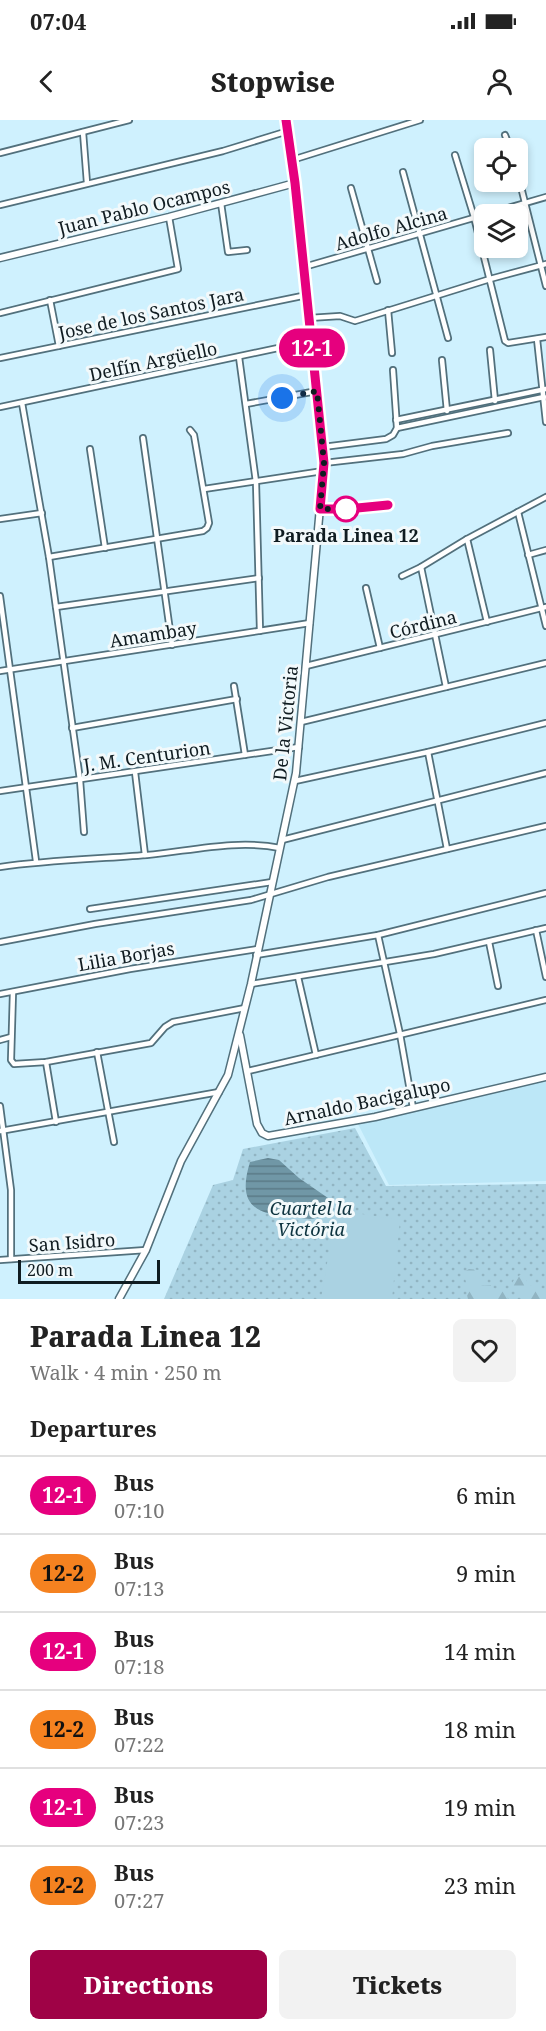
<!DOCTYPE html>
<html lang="en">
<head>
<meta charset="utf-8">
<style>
  body { margin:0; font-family:"Noto Serif",serif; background:#f2f2f2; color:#222; height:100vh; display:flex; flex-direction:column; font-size:22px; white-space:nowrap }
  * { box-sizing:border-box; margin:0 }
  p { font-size:20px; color:#767676 }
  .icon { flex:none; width:33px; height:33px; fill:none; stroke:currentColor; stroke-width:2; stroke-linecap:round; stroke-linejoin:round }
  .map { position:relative; height:1179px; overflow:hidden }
  .drawer { display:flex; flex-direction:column; background:#fff; flex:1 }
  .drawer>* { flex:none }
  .badge { padding:0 12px; border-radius:20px; font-size:21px; line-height:39px }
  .fabs { position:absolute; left:474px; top:18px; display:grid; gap:12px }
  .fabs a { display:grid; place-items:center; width:54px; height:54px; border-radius:9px; background:#fff; box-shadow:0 3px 9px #0003; font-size:30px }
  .scale { position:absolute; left:18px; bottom:15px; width:142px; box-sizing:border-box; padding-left:6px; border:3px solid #101c21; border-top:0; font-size:16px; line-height:21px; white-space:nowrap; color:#101c21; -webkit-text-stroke:4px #f2f9fb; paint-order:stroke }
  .you { position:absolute; width:30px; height:30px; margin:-15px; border:4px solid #fff; border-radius:50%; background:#1a73e8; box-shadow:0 0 0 9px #1a73e833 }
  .map>.badge { position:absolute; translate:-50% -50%; box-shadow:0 0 0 3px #fff }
  h2 { padding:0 30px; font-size:22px; line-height:54px }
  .round { display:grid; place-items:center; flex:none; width:63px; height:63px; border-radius:9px; background:#f2f2f2 }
  .headline { display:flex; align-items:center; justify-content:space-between; height:102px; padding:0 30px }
  h1 { font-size:28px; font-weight:800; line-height:45px }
  .action { display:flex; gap:12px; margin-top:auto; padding:12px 30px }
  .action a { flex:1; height:69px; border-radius:9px; background:#9f0246; color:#fff; font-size:24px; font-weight:800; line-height:69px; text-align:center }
  .action a+a { background:#f2f2f2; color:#222 }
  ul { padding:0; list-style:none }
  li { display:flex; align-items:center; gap:18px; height:78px; padding:0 30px; border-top:2px solid #e0e0e0 }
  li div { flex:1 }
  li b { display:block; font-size:22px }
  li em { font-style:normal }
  li .badge { min-width:66px; font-weight:700; text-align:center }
  .status { display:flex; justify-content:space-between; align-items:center; height:42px; padding:0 30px; background:#fff; direction:ltr }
  .status svg { height:16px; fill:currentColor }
  header { display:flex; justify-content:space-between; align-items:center; height:78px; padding:0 30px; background:#fff; font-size:27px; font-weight:800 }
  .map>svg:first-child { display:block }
  .built { fill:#bce7f7 }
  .green { fill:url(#green-dots) }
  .forest { fill:url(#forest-firs) }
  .pitch { fill:#aad2e2 }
  .water { fill:url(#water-rules) }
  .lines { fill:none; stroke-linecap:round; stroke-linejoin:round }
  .street-casing { stroke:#52707c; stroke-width:8 }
  .secondary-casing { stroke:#52707c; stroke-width:9 }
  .street { stroke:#fff; stroke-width:4.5 }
  .secondary { stroke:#fff; stroke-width:6 }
  .line-casing { stroke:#fff; stroke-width:14 }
  .line { stroke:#e6007e; stroke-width:9 }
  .walk { stroke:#101c21; stroke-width:6; stroke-dasharray:0 10.8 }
  .stop-dot { fill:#fff; stroke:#e6007e; stroke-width:3 }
  .labels { text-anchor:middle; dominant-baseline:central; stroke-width:6; stroke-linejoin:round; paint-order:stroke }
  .street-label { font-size:18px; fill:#101c21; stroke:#f2f9fb }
  .stop-label { font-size:18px; font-weight:bold; fill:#101c21; stroke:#f2f9fb }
  .park-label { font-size:18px; font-style:italic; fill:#0e3440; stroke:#f2f9fb }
</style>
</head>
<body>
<div class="status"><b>07:04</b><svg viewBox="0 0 49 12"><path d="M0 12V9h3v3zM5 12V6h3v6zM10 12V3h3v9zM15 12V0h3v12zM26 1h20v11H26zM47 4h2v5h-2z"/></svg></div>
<header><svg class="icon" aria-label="back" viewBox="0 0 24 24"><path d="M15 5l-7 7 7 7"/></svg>Stopwise<svg class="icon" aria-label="person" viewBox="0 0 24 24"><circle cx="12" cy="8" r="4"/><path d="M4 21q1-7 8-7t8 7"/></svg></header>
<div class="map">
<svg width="546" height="1179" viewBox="0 0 546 1179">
  <defs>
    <pattern id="green-dots" width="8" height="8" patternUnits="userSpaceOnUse" patternTransform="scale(1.5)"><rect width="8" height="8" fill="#aad2e2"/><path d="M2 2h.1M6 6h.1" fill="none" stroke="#91b4c2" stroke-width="1.8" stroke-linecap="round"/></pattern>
    <pattern id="forest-firs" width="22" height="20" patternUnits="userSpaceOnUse" patternTransform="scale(1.5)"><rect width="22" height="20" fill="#aad2e2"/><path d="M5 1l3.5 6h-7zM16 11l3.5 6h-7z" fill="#91b4c2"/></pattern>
    <pattern id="water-rules" width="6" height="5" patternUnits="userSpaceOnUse" patternTransform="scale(1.5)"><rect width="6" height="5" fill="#7097a6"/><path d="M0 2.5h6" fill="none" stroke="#5b7a87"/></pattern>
  </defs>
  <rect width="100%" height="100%" fill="#cff1fe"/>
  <polygon class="built" points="546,961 546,1061 389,1065 358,1004"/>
  <polygon class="green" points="355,1008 386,1066 546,1064 546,1179 164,1179 213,1065 233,1060 243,1029"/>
  <g class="forest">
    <path d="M469 1149 479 1150V1166L491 1165 493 1168 505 1172 508 1179H468C465 1169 469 1163 462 1153Z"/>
    <polygon points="525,1154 528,1166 536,1164 540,1168 544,1169 543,1173 546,1179 523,1179 521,1173 514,1171 513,1161 520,1155"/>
  </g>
  <polygon class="pitch" points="336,1090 400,1100 392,1179 321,1179"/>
  <path class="water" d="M268 1038 279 1040 299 1058 328 1078C327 1084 327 1091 322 1095 315 1101 303 1098 294 1097 254 1095 237 1084 250 1042Z"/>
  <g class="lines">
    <g class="street-casing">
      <g id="street">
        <polyline points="83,12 87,63"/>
        <polyline points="505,15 510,28"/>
        <polyline points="0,33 129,0"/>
        <polyline points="455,35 474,97 505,221 508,223 546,217"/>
        <polyline points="292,40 420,0"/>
        <polyline points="403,52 448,218"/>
        <polyline points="518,55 546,166"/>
        <polyline points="351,68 377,161"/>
        <polyline points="221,83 228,132 247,130"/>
        <polyline points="0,85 223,31 288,11"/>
        <polyline points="304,147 546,77"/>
        <polyline points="50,180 59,226"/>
        <polyline points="388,190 392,233"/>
        <polyline points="0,193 178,149 169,97"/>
        <polyline points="309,198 340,196 355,201 490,159 546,144"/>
        <polyline points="537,219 546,302"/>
        <polyline points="490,230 495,281"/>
        <polyline points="239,237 256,362 260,511"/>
        <polyline points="0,238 307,175"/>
        <polyline points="442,240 447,291"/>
        <polyline points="22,283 49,437 80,660 84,712"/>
        <polyline points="246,284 317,271"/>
        <polyline points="0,287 311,221"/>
        <polyline points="396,300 546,269"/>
        <polyline points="397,308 544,277"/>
        <polyline points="143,318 172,525"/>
        <polyline points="323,327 386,319 393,315 397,308 393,250"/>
        <polyline points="90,329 105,428"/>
        <polyline points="324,343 403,334 432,326 508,313"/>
        <polyline points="204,369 323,351"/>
        <polyline points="518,392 546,506"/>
        <polyline points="0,399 42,393"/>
        <polyline points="467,419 487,502"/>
        <polyline points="528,435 546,430"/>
        <polyline points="49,437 203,411 207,408 209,403 194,315 190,310"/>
        <polyline points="421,447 467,419 546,377"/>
        <polyline points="402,456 421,447 446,567"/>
        <polyline points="366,468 380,528"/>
        <polyline points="0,476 36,741"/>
        <polyline points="56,487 259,458"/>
        <polyline points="306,546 546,487"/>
        <polyline points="0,551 310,503"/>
        <polyline points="234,566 245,635"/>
        <polyline points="301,602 546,543"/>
        <polyline points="72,608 237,579"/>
        <polyline points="428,632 447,729"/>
        <polyline points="135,652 145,735"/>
        <polyline points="295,661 428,632 546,603"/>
        <polyline points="0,671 299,627"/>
        <polyline points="282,720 546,653"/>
        <path d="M0 747C49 740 98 739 147 735 190 731 237 719 280 728"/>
        <polyline points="90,789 272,762"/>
        <polyline points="536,810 546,857"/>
        <polyline points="378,815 400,914 413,988"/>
        <polyline points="0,822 95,804 251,780 328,757 546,706"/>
        <polyline points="489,822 498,866"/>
        <polyline points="256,835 378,815 546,773"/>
        <polyline points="298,857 316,935"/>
        <polyline points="251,864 434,834 546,808"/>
        <polyline points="13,872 11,940 14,944 46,942 151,923 165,907 173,902 245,888"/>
        <polyline points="0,874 130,849 258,829"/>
        <polyline points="0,920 11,917"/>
        <polyline points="97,932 114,1022"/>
        <polyline points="46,942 56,1002"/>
        <polyline points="248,951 546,880"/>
        <polyline points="0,986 11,1070 11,1139"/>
        <polyline points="0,1011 219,972"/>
        <polyline points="0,1140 146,1130"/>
      </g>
    </g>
    <g class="secondary-casing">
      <g id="secondary">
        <polyline points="0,138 169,97 295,63"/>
        <polyline points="240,915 257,1004 262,1013 268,1016 375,997 546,957"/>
        <polyline points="119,1179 146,1130 181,1041 228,955 251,864 296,653 324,343 295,63 286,0"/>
      </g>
    </g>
    <use href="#street" class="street"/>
    <use href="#secondary" class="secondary"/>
  </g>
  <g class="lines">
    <g class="line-casing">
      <polyline id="line" points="286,0 295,63 324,343 320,389 347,389 388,385"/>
    </g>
    <use href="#line" class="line"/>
    <polyline class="walk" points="282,278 317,271 324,343 320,389 346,389"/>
  </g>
  <circle class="stop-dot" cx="346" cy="389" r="12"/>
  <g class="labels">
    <g class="street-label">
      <text transform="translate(144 87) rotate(-14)">Juan Pablo Ocampos</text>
      <text transform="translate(391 108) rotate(-16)">Adolfo Alcina</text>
      <text transform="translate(151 193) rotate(-12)">Jose de los Santos Jara</text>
      <text transform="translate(153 241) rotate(-12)">Delfín Argüello</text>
      <text transform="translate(423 504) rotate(-14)">Córdina</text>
      <text transform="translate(153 514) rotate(-9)">Amambay</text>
      <text transform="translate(285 603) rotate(-84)">De la Victoria</text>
      <text transform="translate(147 636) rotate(-8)">J. M. Centurion</text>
      <text transform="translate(126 836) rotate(-10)">Lilia Borjas</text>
      <text transform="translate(367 981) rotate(-12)">Arnaldo Bacigalupo</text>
      <text transform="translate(72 1122) rotate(-4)">San Isidro</text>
    </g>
    <g class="stop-label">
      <text x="346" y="415">Parada Linea 12</text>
    </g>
    <g class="park-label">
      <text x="311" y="1088">Cuartel la<tspan x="311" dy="21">Victória</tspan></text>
    </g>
  </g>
</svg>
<div class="fabs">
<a><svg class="icon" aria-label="locate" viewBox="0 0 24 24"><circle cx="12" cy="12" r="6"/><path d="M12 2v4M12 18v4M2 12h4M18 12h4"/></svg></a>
<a><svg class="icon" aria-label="layers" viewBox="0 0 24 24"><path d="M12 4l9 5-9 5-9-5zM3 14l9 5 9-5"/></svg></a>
</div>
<div class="scale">200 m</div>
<div class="you" style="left:282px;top:278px"></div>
<b class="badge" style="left:312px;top:228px;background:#e6007e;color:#fff">12-1</b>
</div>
<section class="drawer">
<div class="headline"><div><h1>Parada Linea 12</h1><p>Walk · 4 min · 250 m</p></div><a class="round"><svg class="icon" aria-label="heart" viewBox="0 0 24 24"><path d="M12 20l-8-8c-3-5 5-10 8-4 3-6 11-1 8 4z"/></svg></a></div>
<h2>Departures</h2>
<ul>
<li><span class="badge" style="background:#e6007e;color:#fff">12-1</span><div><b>Bus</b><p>07:10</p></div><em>6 min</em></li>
<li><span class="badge" style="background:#f58220;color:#111">12-2</span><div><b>Bus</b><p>07:13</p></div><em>9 min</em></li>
<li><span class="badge" style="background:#e6007e;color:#fff">12-1</span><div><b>Bus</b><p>07:18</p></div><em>14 min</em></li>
<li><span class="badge" style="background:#f58220;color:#111">12-2</span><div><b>Bus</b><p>07:22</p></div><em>18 min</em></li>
<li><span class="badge" style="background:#e6007e;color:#fff">12-1</span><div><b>Bus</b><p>07:23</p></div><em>19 min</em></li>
<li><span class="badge" style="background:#f58220;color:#111">12-2</span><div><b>Bus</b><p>07:27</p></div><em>23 min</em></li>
</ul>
<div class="action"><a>Directions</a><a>Tickets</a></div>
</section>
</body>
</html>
